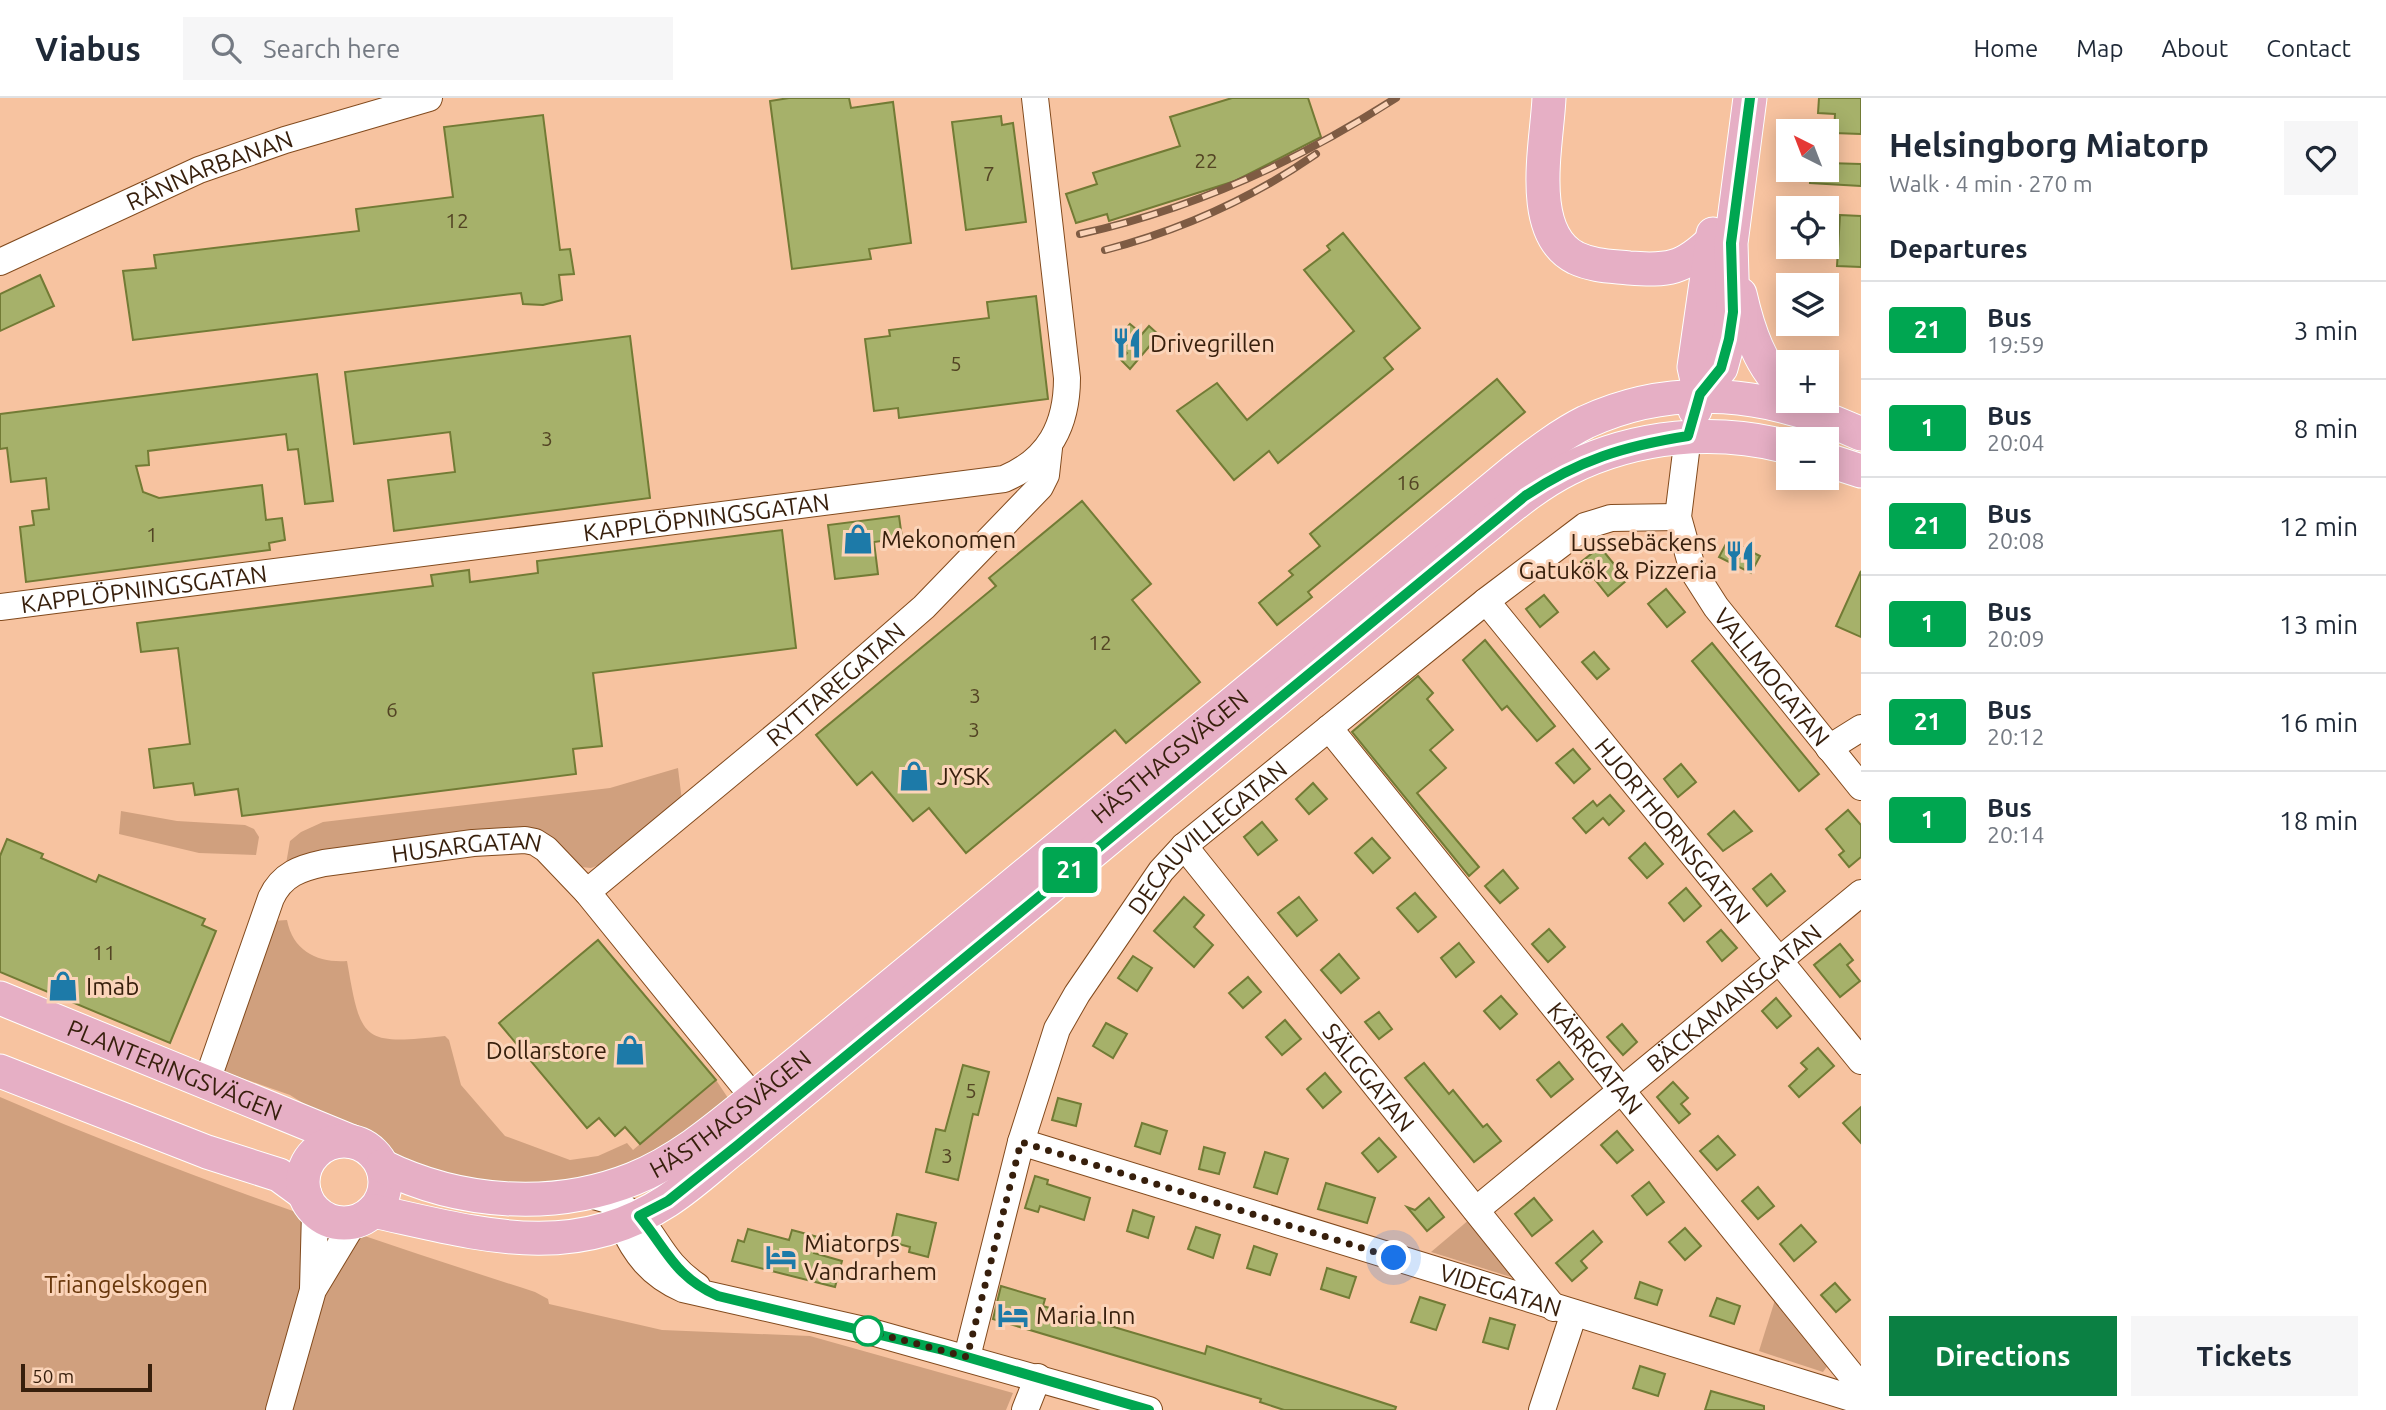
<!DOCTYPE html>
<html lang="en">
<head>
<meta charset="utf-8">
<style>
  body { margin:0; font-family:Ubuntu,sans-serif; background:#f6f6f7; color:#1f2937; height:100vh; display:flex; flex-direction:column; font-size:26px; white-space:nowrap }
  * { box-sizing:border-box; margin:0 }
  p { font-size:23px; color:#747a83 }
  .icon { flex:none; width:38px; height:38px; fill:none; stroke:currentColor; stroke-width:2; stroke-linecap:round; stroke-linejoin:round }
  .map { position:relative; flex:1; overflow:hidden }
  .panel { display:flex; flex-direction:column; background:#fff; width:525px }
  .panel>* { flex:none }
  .badge { padding:0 14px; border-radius:5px; font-size:24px; line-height:46px }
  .needle { width:46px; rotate:318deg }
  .fabs { position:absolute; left:1776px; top:21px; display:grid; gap:14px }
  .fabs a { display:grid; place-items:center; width:63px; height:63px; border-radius:0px; background:#fff; box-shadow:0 4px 18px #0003; font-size:35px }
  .scale { position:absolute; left:21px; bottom:18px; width:131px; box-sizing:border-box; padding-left:7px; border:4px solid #371f0c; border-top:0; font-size:19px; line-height:24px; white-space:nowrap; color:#371f0c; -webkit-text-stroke:5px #fbd4b9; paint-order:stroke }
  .you { position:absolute; width:35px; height:35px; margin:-18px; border:5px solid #fff; border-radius:50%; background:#1a73e8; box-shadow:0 0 0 10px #1a73e833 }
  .map>.badge { position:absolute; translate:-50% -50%; box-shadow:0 0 0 4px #fff }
  h2 { padding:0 28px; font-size:26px; line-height:63px }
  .round { display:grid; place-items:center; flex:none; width:74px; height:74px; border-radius:0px; background:#f6f6f7 }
  .head { display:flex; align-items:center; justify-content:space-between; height:119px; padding:0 28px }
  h1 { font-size:33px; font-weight:700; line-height:52px }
  .action { display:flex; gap:14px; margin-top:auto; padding:14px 28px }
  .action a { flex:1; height:80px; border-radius:0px; background:#0b8043; color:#fff; font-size:28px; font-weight:700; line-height:80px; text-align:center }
  .action a+a { background:#f6f6f7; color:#1f2937 }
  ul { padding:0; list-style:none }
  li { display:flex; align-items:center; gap:21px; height:98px; padding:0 28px; border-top:2px solid #e0e1e3 }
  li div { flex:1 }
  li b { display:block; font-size:26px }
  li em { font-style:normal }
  li .badge { min-width:77px; font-weight:700; text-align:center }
  header { display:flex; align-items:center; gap:42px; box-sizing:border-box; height:98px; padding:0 35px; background:#fff; border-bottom:2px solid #e0e1e3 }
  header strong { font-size:33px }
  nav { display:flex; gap:38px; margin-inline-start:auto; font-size:24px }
  .search { width:490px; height:63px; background:#f6f6f7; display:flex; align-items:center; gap:18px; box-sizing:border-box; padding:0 24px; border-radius:0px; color:#747a83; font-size:26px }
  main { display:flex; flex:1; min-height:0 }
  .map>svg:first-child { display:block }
  .green { fill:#d0a07e }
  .building { fill:#a6b16a; stroke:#727b35; stroke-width:2 }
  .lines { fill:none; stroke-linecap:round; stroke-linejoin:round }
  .minor-casing { stroke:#824a1d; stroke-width:28 }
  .major-casing { stroke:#fff; stroke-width:35 }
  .minor { stroke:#fff; stroke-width:26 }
  .major { stroke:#e6afc5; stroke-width:33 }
  .rail-casing { stroke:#7e5b43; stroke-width:8 }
  .rail { stroke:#fbd4b9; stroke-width:5; stroke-dasharray:16; stroke-linecap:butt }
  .line-casing { stroke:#fff; stroke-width:16 }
  .line { stroke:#00a651; stroke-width:10 }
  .walk { stroke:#371f0c; stroke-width:7; stroke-dasharray:0 12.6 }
  .stop-dot { fill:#fff; stroke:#00a651; stroke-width:3.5 }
  .labels { text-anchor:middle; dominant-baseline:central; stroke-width:6; stroke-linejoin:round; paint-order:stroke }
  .number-label { font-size:21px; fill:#534424 }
  .street-label { font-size:24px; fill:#371f0c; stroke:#fbd4b9 }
  .poi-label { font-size:24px; fill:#371f0c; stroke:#fbd4b9; text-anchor:start }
  .park-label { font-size:24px; fill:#68370b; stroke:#fbd4b9 }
</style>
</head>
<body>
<header>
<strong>Viabus</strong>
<div class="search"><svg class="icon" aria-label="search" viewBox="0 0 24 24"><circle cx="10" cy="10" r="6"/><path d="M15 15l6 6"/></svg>Search here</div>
<nav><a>Home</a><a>Map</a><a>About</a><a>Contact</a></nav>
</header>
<main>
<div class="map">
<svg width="1861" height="1312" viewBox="0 0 1861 1312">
  <rect width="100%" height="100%" fill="#f7c3a0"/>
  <g class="green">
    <polygon points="678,670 682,703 604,765 591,770 581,769 552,741 286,766 290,743 301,734 323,724 610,690"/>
    <polygon points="121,713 177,723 245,727 254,731 259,739 256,757 199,755 119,736"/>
    <path d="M287 822C293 854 319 865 347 863 361 944 362 947 445 938L449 942 461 987 505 1038 570 1062 598 1058 627 1045 633 1052 716 982 730 1003 726 1010 615 1078 531 1091 422 1072 359 1040 290 997 222 973 272 823Z"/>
    <path d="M0 999C175 1075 354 1136 535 1194L548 1201 549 1206 662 1232 810 1238 1013 1295 1006 1312H0Z"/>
    <polygon points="1470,1121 1513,1176 1511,1179 1431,1154"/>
    <polygon points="1775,1202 1828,1267 1823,1274 1759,1253"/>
  </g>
  <g class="building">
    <polygon points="789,0 849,0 851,10 893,4 911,145 869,151 871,161 792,171 770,3"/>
    <polygon points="1232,0 1308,0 1321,39 1235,83 1109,123 1107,116 1076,125 1066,96 1097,86 1093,75 1180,48 1170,19"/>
    <polygon points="1819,0 1861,0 1861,36 1834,35 1835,16 1818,15"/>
    <polygon points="543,17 560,152 570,151 574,176 559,177 562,202 543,207 523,206 521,195 133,242 123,173 156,170 154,157 359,133 356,111 453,99 444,29"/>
    <polygon points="1001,18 1002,27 1013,25 1026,124 966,132 952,24"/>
    <polygon points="1827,65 1861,66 1861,88 1810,85 1811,72 1827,72"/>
    <polygon points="1840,117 1861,118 1861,169 1837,168"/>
    <polygon points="1343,135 1420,230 1384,260 1393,271 1278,365 1269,353 1234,382 1177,313 1217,285 1247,322 1354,233 1304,172 1330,152 1327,148"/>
    <polygon points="40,177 54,208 0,233 0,196"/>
    <polygon points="1036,198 1048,301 899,320 898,310 874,313 865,241 890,238 889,232 989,220 987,204"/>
    <polygon points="1130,226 1142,236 1149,228 1159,237 1130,271 1121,262 1127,255 1114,244"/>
    <polygon points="630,238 650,400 394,433 388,382 455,374 450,334 354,346 345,274"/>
    <polygon points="317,276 333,403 305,406 298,351 288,352 286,336 148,353 149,367 136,368 143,394 159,400 262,387 266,422 282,420 285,442 269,445 270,452 26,484 20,429 34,427 32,413 49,411 46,380 11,384 7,350 0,351 0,316"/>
    <polygon points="1497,281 1525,314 1308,494 1312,499 1277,527 1259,505 1293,477 1289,473 1320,448 1310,436"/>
    <polygon points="1082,403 1151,486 1132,502 1200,584 1126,645 1115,632 966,755 929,710 913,723 872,674 857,687 816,637 996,488 989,480"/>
    <polygon points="899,418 902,440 874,444 878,476 835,481 828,427"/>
    <polygon points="782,432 796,550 593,575 602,648 573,651 576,676 242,718 238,691 195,697 193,685 154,690 149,651 190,646 178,550 141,554 137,525 433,488 431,477 469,472 470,484 538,475 537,463"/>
    <polygon points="1728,442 1760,458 1751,475 1719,459"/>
    <polygon points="1600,449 1627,482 1608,498 1581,464"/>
    <polygon points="1861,473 1861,539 1836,528"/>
    <polygon points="1666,491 1685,514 1667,529 1648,506"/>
    <polygon points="1544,497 1558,514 1540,529 1526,511"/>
    <polygon points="1485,542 1555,628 1537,643 1507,608 1502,612 1463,562"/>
    <polygon points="1712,545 1819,676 1799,693 1692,563"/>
    <polygon points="1594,554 1609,571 1597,581 1582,564"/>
    <polygon points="1418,578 1433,595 1427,601 1453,632 1430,652 1446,670 1417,695 1479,769 1469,778 1352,634"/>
    <polygon points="1573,651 1590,671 1574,685 1556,665"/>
    <polygon points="1681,666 1696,684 1678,699 1664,681"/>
    <polygon points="1313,685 1327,701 1309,716 1296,701"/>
    <polygon points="1610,697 1624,713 1609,727 1603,720 1586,735 1573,720 1593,703 1597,708"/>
    <polygon points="1848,712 1861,727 1861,759 1849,769 1839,757 1844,753 1826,731"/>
    <polygon points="1734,713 1752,733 1723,753 1708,736"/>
    <polygon points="1262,724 1277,742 1258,757 1244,739"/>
    <polygon points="1372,740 1390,760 1373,775 1355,755"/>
    <polygon points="7,741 43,756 41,760 96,784 99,777 205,821 202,827 216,833 170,945 0,874 0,758"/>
    <polygon points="1645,745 1663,766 1647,780 1629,760"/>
    <polygon points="1503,772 1518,790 1500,805 1485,788"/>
    <polygon points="1771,776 1785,793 1767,808 1753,791"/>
    <polygon points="1686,790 1701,808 1684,823 1669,805"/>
    <polygon points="1415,795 1436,819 1418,834 1397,810"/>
    <polygon points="1184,799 1204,817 1194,829 1213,847 1194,869 1154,833"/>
    <polygon points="1299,799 1317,822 1297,838 1278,815"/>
    <polygon points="1549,831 1565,849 1548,864 1532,846"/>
    <polygon points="1721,832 1737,850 1722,863 1707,844"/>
    <polygon points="598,842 716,982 640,1046 625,1029 615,1038 599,1020 587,1030 499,925"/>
    <polygon points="1459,845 1474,864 1456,879 1441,860"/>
    <polygon points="1840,846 1853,862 1847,867 1860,883 1840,899 1814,867"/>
    <polygon points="1339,856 1359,880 1341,895 1321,872"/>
    <polygon points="1133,858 1152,870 1137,893 1118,880"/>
    <polygon points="1248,879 1261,894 1243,910 1229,895"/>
    <polygon points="1501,898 1517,916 1500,931 1484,913"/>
    <polygon points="1776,900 1791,918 1777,930 1762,913"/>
    <polygon points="1379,914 1392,931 1379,941 1365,924"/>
    <polygon points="1285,922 1301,941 1282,957 1266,939"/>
    <polygon points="1106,925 1127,936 1113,960 1093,948"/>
    <polygon points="1622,926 1637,944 1623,957 1607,939"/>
    <polygon points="1818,950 1834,968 1799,999 1789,988 1807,971 1801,965"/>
    <polygon points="1559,964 1573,981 1551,999 1537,982"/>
    <polygon points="1424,965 1449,996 1453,992 1483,1029 1487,1026 1501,1043 1474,1064 1405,980"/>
    <polygon points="963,967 989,974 978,1017 973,1016 958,1082 926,1074 936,1031 945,1033"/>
    <polygon points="1325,975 1341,994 1323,1010 1307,991"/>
    <polygon points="1673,984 1688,1000 1681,1006 1690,1016 1679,1025 1657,999"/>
    <polygon points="1058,1000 1081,1006 1076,1028 1052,1022"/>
    <polygon points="1861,1009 1861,1045 1843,1025"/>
    <polygon points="1142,1025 1167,1033 1160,1056 1135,1048"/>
    <polygon points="1617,1033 1633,1052 1617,1065 1601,1047"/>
    <polygon points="1718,1038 1735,1057 1717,1072 1700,1053"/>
    <polygon points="1379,1040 1396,1059 1378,1074 1362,1055"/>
    <polygon points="1204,1049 1225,1055 1219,1076 1199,1071"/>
    <polygon points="1265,1054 1288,1061 1277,1096 1254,1089"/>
    <polygon points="1035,1078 1048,1082 1047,1086 1090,1100 1084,1122 1040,1108 1038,1114 1025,1110"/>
    <polygon points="1649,1084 1664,1104 1647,1117 1632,1098"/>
    <polygon points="1326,1085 1375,1100 1367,1125 1318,1111"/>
    <polygon points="1758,1089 1774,1108 1758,1121 1742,1103"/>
    <polygon points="1429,1100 1444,1119 1427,1133 1407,1109 1415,1112"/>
    <polygon points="1534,1100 1552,1122 1532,1138 1515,1116"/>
    <polygon points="1133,1112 1154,1119 1148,1140 1127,1133"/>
    <polygon points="897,1116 936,1125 928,1159 909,1154 910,1149 891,1144"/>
    <polygon points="1801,1127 1816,1144 1794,1163 1780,1146"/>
    <polygon points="1196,1129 1220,1137 1213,1160 1188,1151"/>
    <polygon points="1685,1130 1701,1148 1685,1162 1669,1144"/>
    <polygon points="748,1131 789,1142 792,1132 818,1139 814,1155 842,1163 835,1189 732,1163 738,1142 744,1144"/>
    <polygon points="1593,1133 1602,1144 1581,1163 1587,1170 1572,1183 1556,1165"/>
    <polygon points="1254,1148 1277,1156 1270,1177 1247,1170"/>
    <polygon points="1327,1170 1356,1179 1349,1200 1321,1191"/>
    <polygon points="1640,1184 1662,1192 1657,1207 1635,1200"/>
    <polygon points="1835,1185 1850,1202 1836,1214 1821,1197"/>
    <polygon points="1001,1188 1045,1201 1043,1208 1205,1256 1207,1248 1396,1309 1395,1312 1284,1312 1260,1304 1261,1301 993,1221"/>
    <polygon points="1420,1199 1445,1207 1436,1232 1411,1224"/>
    <polygon points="1717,1200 1740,1208 1734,1226 1710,1218"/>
    <polygon points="1490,1220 1515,1227 1508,1251 1483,1244"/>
    <polygon points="1640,1268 1665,1276 1658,1298 1633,1290"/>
    <polygon points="1711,1293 1764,1308 1764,1312 1705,1312"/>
  </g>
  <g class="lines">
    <g class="minor-casing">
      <g id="minor">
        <path id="s1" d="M0 164 199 72 285 42 429 0"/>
        <path id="s2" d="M1688 338 1678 419 1693 473 1716 509 1861 689"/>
        <path id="s3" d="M1486 503 1861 963"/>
        <path id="s4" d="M0 509 1004 381C1049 362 1067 328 1067 280L1035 0"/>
        <path id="s5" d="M1329 630 1861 1289"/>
        <polyline points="1829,650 1861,630"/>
        <path id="s6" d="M1184 748 1554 1210"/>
        <path id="s7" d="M587 794 791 625 924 509 1040 389 1046 377 1049 350"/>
        <path id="s8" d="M207 983 271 800C282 776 301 770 324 765L473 745 525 742 535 744 546 751 587 794 754 1000"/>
        <path id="s9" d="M1021 1044 1861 1303"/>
        <path d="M583 1096C660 1109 644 1153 697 1188"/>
        <path id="s10" d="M1476 1112 1861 795"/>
        <path d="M621 1125C635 1156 651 1177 683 1191L868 1233 1149 1312"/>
        <polyline points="313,1191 315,1113"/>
        <path id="s11" d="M967 1259 1021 1044 1057 931 1077 896 1161 773 1184 748 1329 630 1486 503 1585 428 1611 420 1678 419"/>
        <polyline points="279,1312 313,1192 354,1124"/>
        <polyline points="1025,1312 1038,1279"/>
        <polyline points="1542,1312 1574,1215"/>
      </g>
    </g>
    <g class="major-casing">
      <g id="major">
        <path d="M1549 0C1547 46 1526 135 1576 160 1593 168 1611 168 1629 170 1668 173 1683 171 1712 143"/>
        <path d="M1740 196C1748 231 1760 270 1788 293"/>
        <polyline points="1700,296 1694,269 1713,136"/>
        <polyline points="1695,312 1700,296 1721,270 1729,241 1733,214 1731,145 1750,0"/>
        <polyline points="1827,362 1861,373"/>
        <path id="s12" d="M0 900 350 1043"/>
        <polyline points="0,973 207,1054 279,1077 305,1096"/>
        <circle cx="344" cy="1084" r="41"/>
        <path id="s13" d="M382 1068C459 1106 553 1113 633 1081 683 1061 724 1024 765 991 816 950 866 908 916 867 1116 702 1315 537 1515 372 1537 355 1560 337 1586 324 1676 282 1773 295 1861 336"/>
        <path d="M373 1113C476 1135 571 1166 667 1103 692 1087 715 1065 738 1047L1476 437C1505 414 1534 388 1568 371 1636 337 1715 330 1788 349"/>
      </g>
    </g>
    <use href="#minor" class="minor"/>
    <use href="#major" class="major"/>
    <g class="rail-casing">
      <g id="rail">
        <path d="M1080 136C1194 111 1298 63 1396 0"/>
        <path d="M1105 152C1181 132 1251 101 1316 56"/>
      </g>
    </g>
    <use href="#rail" class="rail"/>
  </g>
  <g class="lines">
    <g class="line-casing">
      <path id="line" d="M1149 1312 943 1252 718 1198C675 1179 667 1152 639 1118L668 1103 738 1047 1525 398C1579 362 1624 348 1688 338L1700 296 1721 270 1729 241 1733 214 1731 145 1750 0"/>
    </g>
    <use href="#line" class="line"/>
    <polyline class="walk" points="868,1233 967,1259 1021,1044 1394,1160"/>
  </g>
  <defs>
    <g id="restaurant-bare" transform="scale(2.415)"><path d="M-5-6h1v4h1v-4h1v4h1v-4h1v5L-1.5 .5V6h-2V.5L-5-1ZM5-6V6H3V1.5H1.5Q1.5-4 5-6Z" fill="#1d7aa8" stroke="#fbd4b9" stroke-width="2.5" paint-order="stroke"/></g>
    <g id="shop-bare" transform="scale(2.415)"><path d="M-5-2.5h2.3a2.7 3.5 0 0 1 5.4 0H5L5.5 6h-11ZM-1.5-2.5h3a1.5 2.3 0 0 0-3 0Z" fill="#1d7aa8" stroke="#fbd4b9" stroke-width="2.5" paint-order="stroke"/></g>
    <g id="hotel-bare" transform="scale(2.415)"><path d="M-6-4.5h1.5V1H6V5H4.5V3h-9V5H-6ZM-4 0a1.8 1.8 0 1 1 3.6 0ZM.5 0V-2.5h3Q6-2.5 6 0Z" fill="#1d7aa8" stroke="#fbd4b9" stroke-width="2.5" paint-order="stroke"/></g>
  </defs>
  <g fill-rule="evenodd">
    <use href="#restaurant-bare" x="1127" y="245"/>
    <use href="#shop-bare" x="858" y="441"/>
    <use href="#restaurant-bare" x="1740" y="458"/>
    <use href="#shop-bare" x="914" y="678"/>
    <use href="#shop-bare" x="63" y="888"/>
    <use href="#shop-bare" x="630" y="952"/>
    <use href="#hotel-bare" x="781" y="1159"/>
    <use href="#hotel-bare" x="1013" y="1217"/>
  </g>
  <circle class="stop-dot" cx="868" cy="1233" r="14"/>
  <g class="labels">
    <g class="number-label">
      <text x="1206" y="62">22</text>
      <text x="989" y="75">7</text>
      <text x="457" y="122">12</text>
      <text x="956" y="265">5</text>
      <text x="547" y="340">3</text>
      <text x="1408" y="384">16</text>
      <text x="152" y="436">1</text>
      <text x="1100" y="544">12</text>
      <text x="975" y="597">3</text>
      <text x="392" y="611">6</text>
      <text x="974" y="631">3</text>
      <text x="104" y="854">11</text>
      <text x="971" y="992">5</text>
      <text x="947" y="1057">3</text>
    </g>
    <g class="street-label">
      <text stroke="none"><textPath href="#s1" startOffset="229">RÄNNARBANAN</textPath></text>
      <text stroke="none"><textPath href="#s4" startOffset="712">KAPPLÖPNINGSGATAN</textPath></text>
      <text stroke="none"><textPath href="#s4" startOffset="145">KAPPLÖPNINGSGATAN</textPath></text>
      <text stroke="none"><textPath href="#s2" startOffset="270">VALLMOGATAN</textPath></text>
      <text stroke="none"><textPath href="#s7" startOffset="324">RYTTAREGATAN</textPath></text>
      <text stroke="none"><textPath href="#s13" startOffset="943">HÄSTHAGSVÄGEN</textPath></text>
      <text stroke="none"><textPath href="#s3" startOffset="296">HJORTHORNSGATAN</textPath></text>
      <text stroke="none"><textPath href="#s11" startOffset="586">DECAUVILLEGATAN</textPath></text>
      <text stroke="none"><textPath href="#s8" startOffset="404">HUSARGATAN</textPath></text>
      <text stroke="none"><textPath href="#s10" startOffset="334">BÄCKAMANSGATAN</textPath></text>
      <text stroke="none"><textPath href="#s5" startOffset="424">KÄRRGATAN</textPath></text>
      <text stroke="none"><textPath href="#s12" startOffset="189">PLANTERINGSVÄGEN</textPath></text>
      <text stroke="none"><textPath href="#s6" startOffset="296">SÄLGGATAN</textPath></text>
      <text stroke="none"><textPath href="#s13" startOffset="376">HÄSTHAGSVÄGEN</textPath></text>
      <text stroke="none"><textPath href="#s9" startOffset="502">VIDEGATAN</textPath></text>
    </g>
    <g class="poi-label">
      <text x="1150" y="245">Drivegrillen</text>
      <text x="881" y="441">Mekonomen</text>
      <text x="1717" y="444" text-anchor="end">Lussebäckens<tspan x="1717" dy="28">Gatukök &amp; Pizzeria</tspan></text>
      <text x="937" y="678">JYSK</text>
      <text x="86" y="888">Imab</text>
      <text x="607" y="952" text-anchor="end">Dollarstore</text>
      <text x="804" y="1145">Miatorps<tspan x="804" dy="28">Vandrarhem</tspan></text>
      <text x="1036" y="1217">Maria Inn</text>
    </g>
    <g class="park-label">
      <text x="126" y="1186">Triangelskogen</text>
    </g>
  </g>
</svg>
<div class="fabs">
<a><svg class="needle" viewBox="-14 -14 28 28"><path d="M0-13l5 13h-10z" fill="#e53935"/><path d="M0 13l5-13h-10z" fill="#747a83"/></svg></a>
<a><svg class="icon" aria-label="locate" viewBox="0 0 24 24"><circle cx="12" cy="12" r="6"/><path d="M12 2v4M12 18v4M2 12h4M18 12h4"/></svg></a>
<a><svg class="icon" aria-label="layers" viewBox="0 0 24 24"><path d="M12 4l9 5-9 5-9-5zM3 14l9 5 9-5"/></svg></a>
<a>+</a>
<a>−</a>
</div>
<div class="scale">50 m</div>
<div class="you" style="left:1394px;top:1160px"></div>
<b class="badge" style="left:1070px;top:772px;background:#00a651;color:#fff">21</b>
</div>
<section class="panel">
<div class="head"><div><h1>Helsingborg Miatorp</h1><p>Walk · 4 min · 270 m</p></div><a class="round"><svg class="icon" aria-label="heart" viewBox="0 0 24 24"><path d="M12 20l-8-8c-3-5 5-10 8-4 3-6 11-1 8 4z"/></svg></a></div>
<h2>Departures</h2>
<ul>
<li><span class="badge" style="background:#00a651;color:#fff">21</span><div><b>Bus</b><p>19:59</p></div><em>3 min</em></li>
<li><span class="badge" style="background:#00a650;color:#fff">1</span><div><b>Bus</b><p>20:04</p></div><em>8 min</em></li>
<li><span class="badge" style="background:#00a651;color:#fff">21</span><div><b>Bus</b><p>20:08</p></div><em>12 min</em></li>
<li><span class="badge" style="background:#00a650;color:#fff">1</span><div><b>Bus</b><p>20:09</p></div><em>13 min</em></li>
<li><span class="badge" style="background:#00a651;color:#fff">21</span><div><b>Bus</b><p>20:12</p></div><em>16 min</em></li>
<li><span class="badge" style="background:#00a650;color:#fff">1</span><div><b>Bus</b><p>20:14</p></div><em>18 min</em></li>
</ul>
<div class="action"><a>Directions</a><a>Tickets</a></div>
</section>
</main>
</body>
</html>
